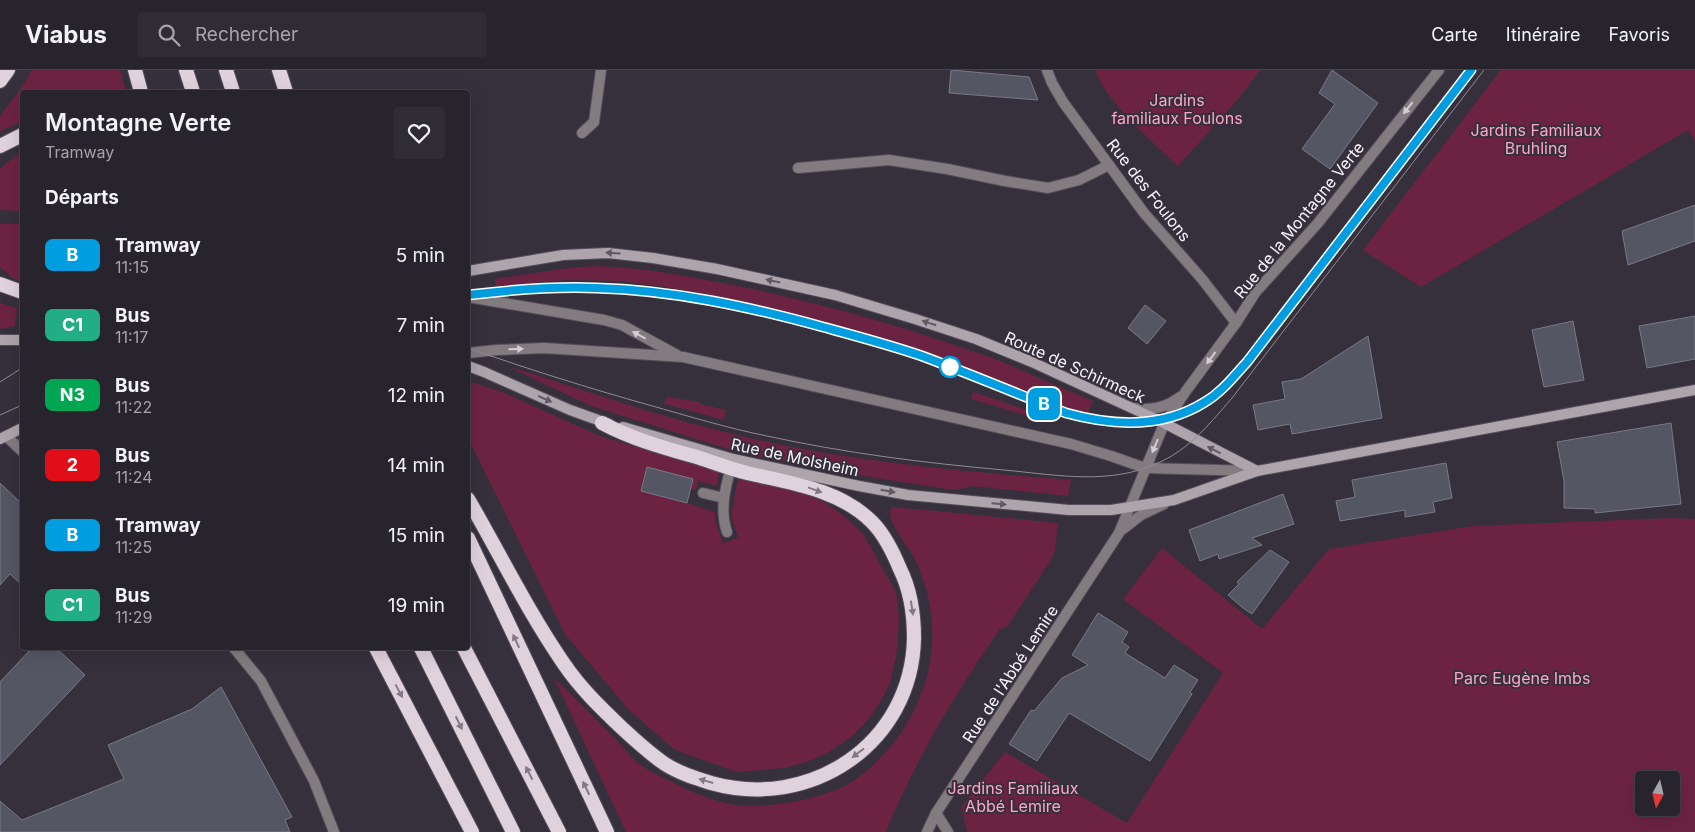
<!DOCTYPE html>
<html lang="fr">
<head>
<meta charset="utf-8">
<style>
  body { margin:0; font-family:Inter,sans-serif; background:#302c35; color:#f1f3f6; height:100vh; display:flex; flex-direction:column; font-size:19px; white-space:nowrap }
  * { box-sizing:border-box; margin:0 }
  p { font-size:16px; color:#a5a4aa }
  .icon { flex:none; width:28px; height:28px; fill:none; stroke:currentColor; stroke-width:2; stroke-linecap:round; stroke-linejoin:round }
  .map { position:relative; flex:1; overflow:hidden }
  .side { position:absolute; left:20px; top:20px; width:450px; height:560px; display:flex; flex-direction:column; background:#28242d; border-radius:5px; box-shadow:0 5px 20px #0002,0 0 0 1px #444149 }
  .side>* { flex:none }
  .badge { padding:0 10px; border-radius:8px; font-size:18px; line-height:32px }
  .needle { width:32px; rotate:188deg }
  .tools { position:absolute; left:1635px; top:701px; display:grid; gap:10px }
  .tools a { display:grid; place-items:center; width:45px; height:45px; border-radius:5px; background:#28242d; box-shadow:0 5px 20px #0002,0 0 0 1px #444149; font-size:25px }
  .map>.badge { position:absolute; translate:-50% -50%; box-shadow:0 0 0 2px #fff }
  h2 { padding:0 25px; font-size:19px; line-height:45px }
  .round { display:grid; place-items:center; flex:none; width:52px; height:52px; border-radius:5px; background:#302c35 }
  .headline { display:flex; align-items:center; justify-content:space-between; height:85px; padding:0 25px }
  h1 { font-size:24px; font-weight:600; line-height:38px }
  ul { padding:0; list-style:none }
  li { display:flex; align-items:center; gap:15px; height:70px; padding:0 25px }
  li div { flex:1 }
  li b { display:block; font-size:19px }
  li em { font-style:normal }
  li .badge { min-width:55px; font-weight:700; text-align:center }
  header { display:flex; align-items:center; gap:30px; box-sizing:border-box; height:70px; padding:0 25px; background:#28242d; border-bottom:1px solid #444149 }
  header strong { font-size:24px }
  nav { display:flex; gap:28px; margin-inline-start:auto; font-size:18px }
  .search { width:350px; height:45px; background:#302c35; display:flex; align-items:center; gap:12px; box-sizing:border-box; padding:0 18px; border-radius:5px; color:#a5a4aa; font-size:19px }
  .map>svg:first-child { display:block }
  .green { fill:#6c2342; fill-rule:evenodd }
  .building { fill:#555664; stroke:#787989 }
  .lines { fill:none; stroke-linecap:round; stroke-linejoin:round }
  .service-casing { stroke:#554f5b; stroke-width:12 }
  .minor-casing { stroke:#554f5b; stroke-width:12 }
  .secondary-casing { stroke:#554f5b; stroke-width:12 }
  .trunk-casing { stroke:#554f5b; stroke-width:16 }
  .service { stroke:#827b80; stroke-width:10 }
  .minor { stroke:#827b80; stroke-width:10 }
  .secondary { stroke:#aea4ac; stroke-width:10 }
  .trunk { stroke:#e0d2dd; stroke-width:14 }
  .tram { stroke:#8f8a94; stroke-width:1 }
  .oneway { fill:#d4cfd6 }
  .oneway2 { fill:#605963 }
  .oneway3 { fill:#827984 }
  .line-casing { stroke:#fff; stroke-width:11 }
  .line { stroke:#009ee0; stroke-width:8 }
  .stop-dot { fill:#fff; stroke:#009ee0; stroke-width:2.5 }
  .labels { text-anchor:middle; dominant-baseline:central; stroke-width:4; stroke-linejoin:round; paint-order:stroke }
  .park-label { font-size:16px; fill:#fea5c5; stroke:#36303c }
  .street-label { font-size:16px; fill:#f7f3fb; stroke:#36303c }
</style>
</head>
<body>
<header>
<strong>Viabus</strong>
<div class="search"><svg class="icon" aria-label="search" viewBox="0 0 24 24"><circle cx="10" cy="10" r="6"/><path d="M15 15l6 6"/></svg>Rechercher</div>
<nav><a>Carte</a><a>Itinéraire</a><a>Favoris</a></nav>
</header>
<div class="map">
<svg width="1695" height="762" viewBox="0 0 1695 762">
  <rect width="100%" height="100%" fill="#36303c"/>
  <g class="green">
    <polygon points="32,0 120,0 126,22 22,22 22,52 0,61 0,46 22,17"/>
    <path d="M1096 0H1260L1239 28 1178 96C1156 75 1101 27 1096 0Z"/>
    <polygon points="1501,0 1695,0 1695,71 1688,60 1421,217 1363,180"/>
    <polygon points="22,83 22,141 0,140 0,99 14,87"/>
    <polygon points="0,154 22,154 22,212 11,207 0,197"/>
    <path d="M594 196C643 197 685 206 733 215 821 233 910 258 995 289 1028 302 1060 318 1093 331L1088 344 1078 342 921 280 859 261 770 238 660 216 619 211 569 210 496 216 495 209 569 198Z"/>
    <polygon points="0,233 17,238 15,256 0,259"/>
    <path d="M514 298C589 322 664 348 741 366 849 392 960 401 1071 410L1068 426 972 416 957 420 947 419 845 403 741 383 591 336 513 299Z"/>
    <polygon points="468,311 502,322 600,366 719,402 717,416 698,411 696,420 690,419 687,433 715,442 715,450 723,473 738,468 731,445 737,413 740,408 747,408 806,423 826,433 844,446 864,465 896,522 899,548 898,568 896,587 890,613 879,634 867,651 851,667 829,682 807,692 784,698 737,702 675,680 629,640 565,564 468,368"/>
    <polygon points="973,322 1046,346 1045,351 971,329"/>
    <polygon points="667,327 700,332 700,334 726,340 724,350 665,334 664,333"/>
    <path d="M893 437 1058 453 1055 480 1052 488 1007 557 1000 559C956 622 915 690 886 762H626L554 608C574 627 593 647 613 667 622 675 630 686 639 694 649 701 662 707 672 712 692 722 714 732 736 735 765 739 828 729 853 711 897 681 928 630 932 576 934 547 928 518 916 491 909 476 888 455 890 439Z"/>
    <path d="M1671 448 1695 449V762H967L961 737 1005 682 1127 753 1223 603 1123 529 1162 478 1262 559 1329 479 1473 456ZM1644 710H1671V738H1644Z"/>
  </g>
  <g class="building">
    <polygon points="951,0 1029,7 1038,30 949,23"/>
    <polygon points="1332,0 1378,33 1330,99 1302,79 1335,34 1319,23"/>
    <polygon points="1695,135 1695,171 1628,195 1622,161"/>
    <polygon points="1145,235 1166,251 1147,274 1128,258"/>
    <polygon points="1695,246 1695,289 1647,298 1639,256"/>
    <polygon points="1573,251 1584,310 1544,317 1532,260"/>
    <polygon points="1368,266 1382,348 1292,364 1290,354 1258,360 1253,335 1285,329 1282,312 1301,309"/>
    <polygon points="1671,353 1681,434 1595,443 1595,439 1564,438 1564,411 1557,372"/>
    <polygon points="1446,393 1452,428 1433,432 1435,442 1405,447 1405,440 1340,451 1336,431 1355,427 1352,410"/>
    <polygon points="647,397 693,409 687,433 641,421"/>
    <polygon points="0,413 22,434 22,515 10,504 0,515"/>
    <polygon points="1283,424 1294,454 1252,468 1262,475 1219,489 1218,484 1200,491 1189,460"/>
    <polygon points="1270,480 1289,492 1252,544 1243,538 1228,525 1239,514 1237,512"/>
    <polygon points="1098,543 1128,562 1122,572 1129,577 1125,583 1165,608 1174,595 1198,610 1190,622 1192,624 1150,691 1069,643 1037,691 1009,674 1031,640 1034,641 1062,608 1088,595 1072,585"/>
    <polygon points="32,578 56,578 85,605 0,695 0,612"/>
    <polygon points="221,617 292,747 285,750 290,762 0,762 0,731 22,750 124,709 108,675 192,639"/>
  </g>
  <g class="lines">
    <g class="service-casing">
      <g id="service">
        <polyline points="798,98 889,90 947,99 1005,111 1048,118 1079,110 1109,95"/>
        <polyline points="468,227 604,250 622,255 677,285"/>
        <polyline points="468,283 496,280 544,278 683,287 1071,374 1111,386 1145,398 1255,401"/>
        <polyline points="703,423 724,428"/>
        <path d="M727 462C719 439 726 415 732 393"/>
        <polyline points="936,743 948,762"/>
      </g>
    </g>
    <g class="minor-casing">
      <g id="minor">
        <polyline points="1047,0 1052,13 1063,32 1144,143 1202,209 1236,253"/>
        <polyline points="582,63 594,52 601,0"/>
        <path d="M1135 338C1151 341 1167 337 1180 327"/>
        <polyline points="6,366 22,381"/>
        <polyline points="1123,459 1141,445 1164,434"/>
        <polyline points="234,578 261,611 314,711 334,762"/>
        <polyline points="927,762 936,743 1119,463 1164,354 1186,321 1236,253 1255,223 1318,153 1439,0"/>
      </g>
    </g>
    <g class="secondary-casing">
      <g id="secondary">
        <polyline points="468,201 563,185 608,183 653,188 717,199 835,225 915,249 976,269 1032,292 1160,351 1257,401"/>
        <polyline points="0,270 22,270"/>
        <polyline points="468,296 484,302 570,340 609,354"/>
        <polyline points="623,357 733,389 859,416 908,425 1069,440 1111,440 1174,430 1257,401 1695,320"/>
        <polyline points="0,369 22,358"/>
      </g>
    </g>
    <g class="trunk-casing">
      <g id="trunk">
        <polyline points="135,0 141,22"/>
        <polyline points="186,0 193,22"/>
        <polyline points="226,0 233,22"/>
        <polyline points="279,0 286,22"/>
        <polyline points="0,11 8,0"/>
        <polyline points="0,76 22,65"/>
        <polyline points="0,214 22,222"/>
        <path d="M468 429C500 484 528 542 564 594 581 619 602 639 623 659 636 671 650 684 665 694 679 703 695 708 711 713 810 741 912 674 914 568 914 543 911 521 900 499 893 482 885 465 872 452 839 419 790 413 747 403 731 399 715 393 700 388 665 378 634 370 602 353"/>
        <polyline points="468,468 607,762"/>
        <polyline points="376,578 472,762"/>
        <polyline points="421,578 513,762"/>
        <polyline points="464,578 559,762"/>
      </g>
    </g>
    <use href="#service" class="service"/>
    <use href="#minor" class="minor"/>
    <use href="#secondary" class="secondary"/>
    <use href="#trunk" class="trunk"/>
    <g class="tram">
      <path d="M468 225C510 220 553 216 596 218 644 219 692 227 739 237 799 250 859 265 918 285 968 302 1017 323 1066 343 1130 361 1182 358 1231 310L1471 0"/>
      <path d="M468 278C528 299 588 318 649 335 688 346 727 358 767 366 845 383 925 393 1004 400 1049 404 1101 414 1145 398 1185 385 1206 358 1232 328L1484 0"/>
      <polyline points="0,312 22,298"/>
      <polyline points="0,345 22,335"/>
    </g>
  </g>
  <defs><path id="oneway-solid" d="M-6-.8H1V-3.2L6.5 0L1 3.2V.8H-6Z" transform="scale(1.25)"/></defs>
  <g class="oneway">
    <use href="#oneway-solid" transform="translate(1408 38) rotate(128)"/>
    <use href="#oneway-solid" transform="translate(639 265) rotate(-152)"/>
    <use href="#oneway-solid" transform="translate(516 279) rotate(-2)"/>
    <use href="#oneway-solid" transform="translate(1211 288) rotate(126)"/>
    <use href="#oneway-solid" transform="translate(1155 376) rotate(113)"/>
  </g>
  <g class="oneway2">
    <use href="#oneway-solid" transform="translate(613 183) rotate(-177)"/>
    <use href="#oneway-solid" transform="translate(773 211) rotate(-168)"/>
    <use href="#oneway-solid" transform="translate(929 253) rotate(-162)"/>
    <use href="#oneway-solid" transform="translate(545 329) rotate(24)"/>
    <use href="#oneway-solid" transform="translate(1214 380) rotate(-153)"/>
    <use href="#oneway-solid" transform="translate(888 421) rotate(10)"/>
    <use href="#oneway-solid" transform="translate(999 434) rotate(5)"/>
  </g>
  <g class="oneway3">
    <use href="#oneway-solid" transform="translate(815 420) rotate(20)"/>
    <use href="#oneway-solid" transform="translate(912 538) rotate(81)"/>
    <use href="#oneway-solid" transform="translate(516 571) rotate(-115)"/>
    <use href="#oneway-solid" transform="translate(399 621) rotate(62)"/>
    <use href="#oneway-solid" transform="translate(459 653) rotate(64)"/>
    <use href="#oneway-solid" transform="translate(858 683) rotate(143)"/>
    <use href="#oneway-solid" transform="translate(529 703) rotate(-117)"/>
    <use href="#oneway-solid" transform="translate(706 711) rotate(-164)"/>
    <use href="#oneway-solid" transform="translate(586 718) rotate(-116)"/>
  </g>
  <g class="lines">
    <g class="line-casing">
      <path id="line" d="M468 225C510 220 553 216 596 218 673 220 750 237 823 257 856 266 890 275 922 286 970 304 1018 324 1066 343 1113 356 1162 359 1205 332 1222 322 1234 306 1247 292L1471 0"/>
    </g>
    <use href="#line" class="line"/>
  </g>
  <circle class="stop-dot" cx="950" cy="297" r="10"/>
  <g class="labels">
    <g class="park-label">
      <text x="1177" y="30">Jardins<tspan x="1177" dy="18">familiaux Foulons</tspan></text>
      <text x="1536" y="60">Jardins Familiaux<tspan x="1536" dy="18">Bruhling</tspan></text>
      <text x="1522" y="608">Parc Eugène Imbs</text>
      <text x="1013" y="718">Jardins Familiaux<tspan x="1013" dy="18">Abbé Lemire</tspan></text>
    </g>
    <g class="street-label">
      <text transform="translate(1149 120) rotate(52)">Rue des Foulons</text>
      <text transform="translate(1299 150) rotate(-51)">Rue de la Montagne Verte</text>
      <text transform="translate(1075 297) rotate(24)">Route de Schirmeck</text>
      <text transform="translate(795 387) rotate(12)">Rue de Molsheim</text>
      <text transform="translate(1010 604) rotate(-57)">Rue de l'Abbé Lemire</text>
    </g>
  </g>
</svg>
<div class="tools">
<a><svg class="needle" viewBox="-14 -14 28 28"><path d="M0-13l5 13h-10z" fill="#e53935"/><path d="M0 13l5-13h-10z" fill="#a5a4aa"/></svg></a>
</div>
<b class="badge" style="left:1044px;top:334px;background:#009ee0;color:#fff">B</b>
<section class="side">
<div class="headline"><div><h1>Montagne Verte</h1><p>Tramway</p></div><a class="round"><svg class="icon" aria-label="heart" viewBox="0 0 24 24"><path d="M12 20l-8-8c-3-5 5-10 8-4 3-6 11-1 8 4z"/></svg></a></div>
<h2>Départs</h2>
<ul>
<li><span class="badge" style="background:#009ee0;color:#fff">B</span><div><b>Tramway</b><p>11:15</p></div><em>5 min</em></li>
<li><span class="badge" style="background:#22ae84;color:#fff">C1</span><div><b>Bus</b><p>11:17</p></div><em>7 min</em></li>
<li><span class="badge" style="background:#00a651;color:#fff">N3</span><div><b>Bus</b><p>11:22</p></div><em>12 min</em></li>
<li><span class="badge" style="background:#e10d19;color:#fff">2</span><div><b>Bus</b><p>11:24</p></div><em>14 min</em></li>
<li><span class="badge" style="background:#009ee0;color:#fff">B</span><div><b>Tramway</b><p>11:25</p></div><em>15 min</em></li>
<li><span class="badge" style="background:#22ae84;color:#fff">C1</span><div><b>Bus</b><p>11:29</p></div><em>19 min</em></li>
</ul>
</section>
</div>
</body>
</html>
